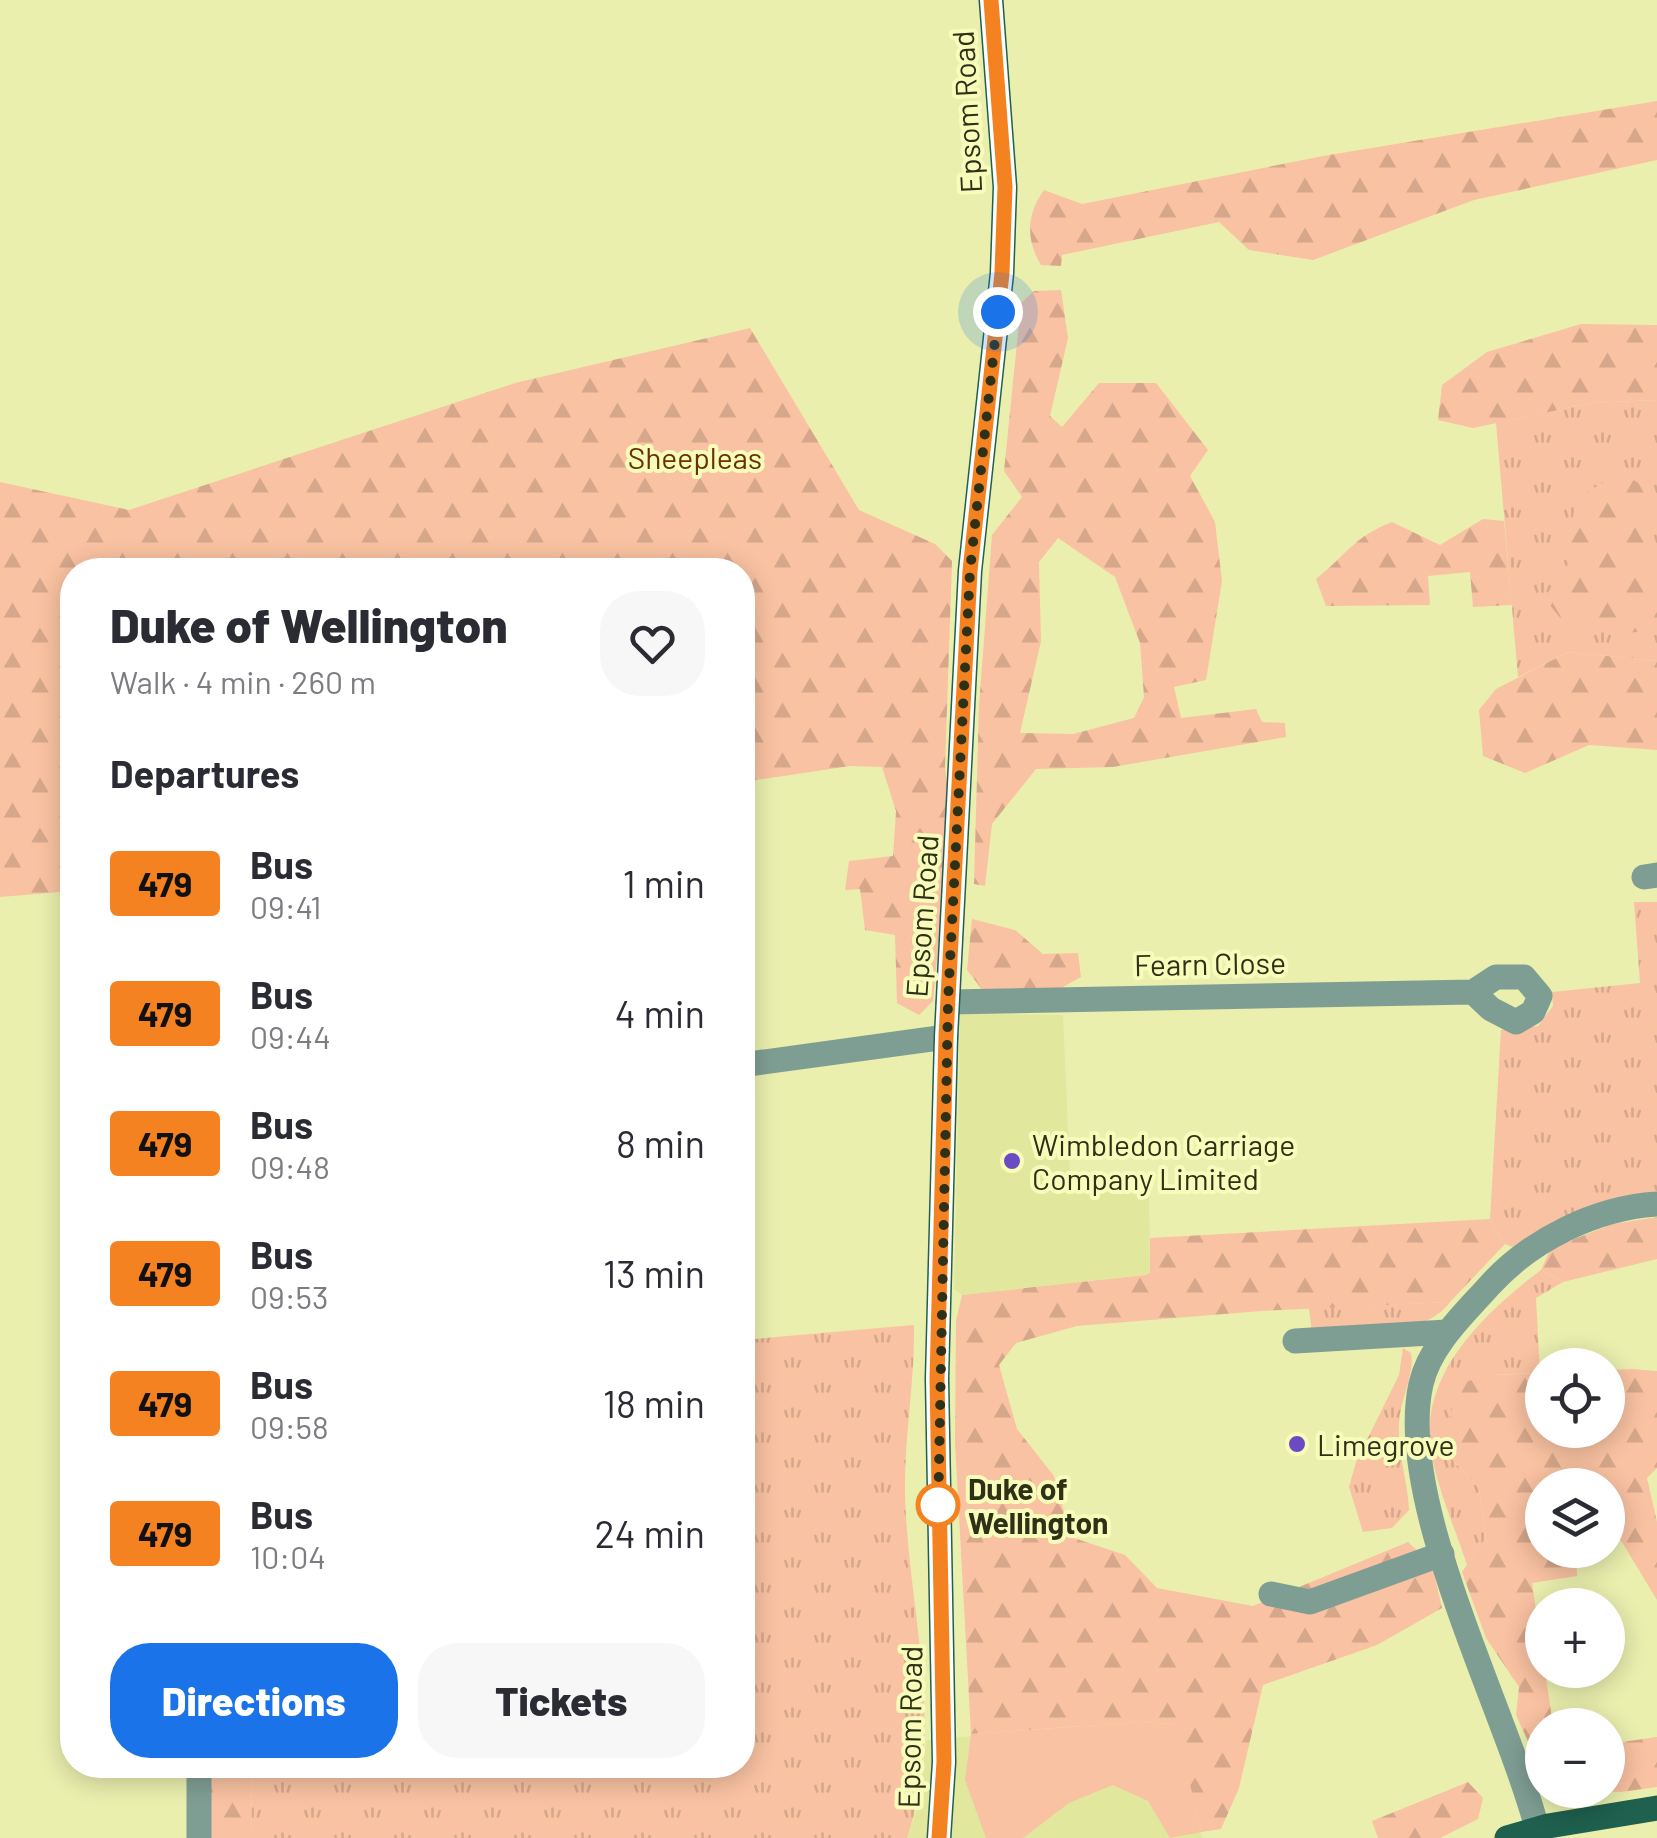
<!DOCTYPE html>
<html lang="en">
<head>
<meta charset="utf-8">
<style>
  body { margin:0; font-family:Barlow,sans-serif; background:#f7f7f7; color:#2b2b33; height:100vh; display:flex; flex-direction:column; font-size:38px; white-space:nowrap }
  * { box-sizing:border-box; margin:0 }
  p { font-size:32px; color:#7c7c81 }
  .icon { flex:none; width:55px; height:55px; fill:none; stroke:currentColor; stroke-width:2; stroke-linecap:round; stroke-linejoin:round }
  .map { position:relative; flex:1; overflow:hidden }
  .drawer { position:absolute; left:60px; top:558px; width:695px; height:1220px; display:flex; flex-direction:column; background:#fff; border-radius:40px; box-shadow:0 5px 25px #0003 }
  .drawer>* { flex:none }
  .badge { padding:0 20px; border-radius:8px; font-size:35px; line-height:65px }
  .tools { position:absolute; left:1525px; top:1348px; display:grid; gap:20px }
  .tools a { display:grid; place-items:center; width:100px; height:100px; border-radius:50%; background:#fff; box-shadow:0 5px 25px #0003; font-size:50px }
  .you { position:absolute; width:50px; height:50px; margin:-25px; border:8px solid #fff; border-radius:50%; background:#1a73e8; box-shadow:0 0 0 15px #1a73e833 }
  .map>.badge { position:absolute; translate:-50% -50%; box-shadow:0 0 0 5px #fff }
  h2 { padding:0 50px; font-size:38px; line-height:90px }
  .round { display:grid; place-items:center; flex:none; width:105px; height:105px; border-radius:40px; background:#f7f7f7 }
  .head { display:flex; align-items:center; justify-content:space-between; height:170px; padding:0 50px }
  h1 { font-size:48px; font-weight:800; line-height:75px }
  .action { display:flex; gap:20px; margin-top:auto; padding:20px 50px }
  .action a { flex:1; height:115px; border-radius:40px; background:#1a73e8; color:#fff; font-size:40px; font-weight:800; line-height:115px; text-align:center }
  .action a+a { background:#f7f7f7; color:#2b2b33 }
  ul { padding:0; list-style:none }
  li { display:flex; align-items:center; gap:30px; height:130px; padding:0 50px }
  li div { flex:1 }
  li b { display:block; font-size:38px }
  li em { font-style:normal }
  li .badge { min-width:110px; font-weight:700; text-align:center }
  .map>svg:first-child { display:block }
  .built { fill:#e2e79e }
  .grass { fill:url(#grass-tufts) }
  .forest { fill:url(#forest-firs); fill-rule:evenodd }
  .garden { fill:#f9c2a2 }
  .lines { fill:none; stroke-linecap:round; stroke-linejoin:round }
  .minor { stroke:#7f9e93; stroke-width:25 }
  .major { stroke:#1f604e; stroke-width:25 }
  .line-casing { stroke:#fff; stroke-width:22 }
  .line { stroke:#f58220; stroke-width:15 }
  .walk { stroke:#2f3117; stroke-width:10; stroke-dasharray:0 18 }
  .poi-dot { fill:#6c4ac3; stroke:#f7fcba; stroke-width:4 }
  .stop-dot { fill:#fff; stroke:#f58220; stroke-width:5 }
  .labels { text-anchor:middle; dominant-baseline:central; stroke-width:8; stroke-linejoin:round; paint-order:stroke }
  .street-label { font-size:30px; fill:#2f3117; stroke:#f7fcba }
  .park-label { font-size:30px; fill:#683003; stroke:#f7fcba }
  .poi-label { font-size:30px; fill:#2f3117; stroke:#f7fcba; text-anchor:start }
  .stop-label { font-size:30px; font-weight:bold; fill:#2f3117; stroke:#f7fcba; text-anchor:start }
</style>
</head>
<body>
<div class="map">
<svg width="1657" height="1838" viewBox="0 0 1657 1838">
  <defs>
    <pattern id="grass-tufts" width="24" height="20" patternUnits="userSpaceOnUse" patternTransform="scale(2.5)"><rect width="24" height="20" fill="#f9c2a2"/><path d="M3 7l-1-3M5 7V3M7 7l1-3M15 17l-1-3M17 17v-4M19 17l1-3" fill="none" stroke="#d6a78b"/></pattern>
    <pattern id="forest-firs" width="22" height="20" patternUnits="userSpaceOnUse" patternTransform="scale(2.5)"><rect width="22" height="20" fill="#f9c2a2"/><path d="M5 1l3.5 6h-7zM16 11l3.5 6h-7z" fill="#d6a78b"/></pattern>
  </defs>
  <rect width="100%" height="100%" fill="#eaefae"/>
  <g class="built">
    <polygon points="960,1014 1063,1015 1070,1174 1149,1173 1150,1274 962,1295 954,1289"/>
    <polygon points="1141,1722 1203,1838 907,1838 918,1806 926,1740"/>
  </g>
  <g class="grass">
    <polygon points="1657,400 1657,661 1568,652 1518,677 1496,423 1591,403"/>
    <path d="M1634 902H1657V1191C1602 1200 1558 1218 1512 1247L1505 1244 1490 1219 1501 1030 1538 1026 1553 1006 1552 992 1640 983Z"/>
    <path d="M1541 1270 1563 1282 1536 1298 1540 1373 1491 1375 1443 1450 1479 1488 1486 1538 1467 1565C1456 1531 1441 1497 1433 1462 1413 1379 1482 1315 1541 1270Z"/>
    <path d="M1450 1302C1422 1340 1355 1330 1312 1333L1309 1308Z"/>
    <path d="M914 1325C915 1382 904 1438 905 1494 908 1611 946 1723 907 1838H251L252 1765H742L743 1340Z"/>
    <path d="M1403 1348 1411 1353C1415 1374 1400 1400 1399 1423 1397 1453 1408 1481 1409 1510L1392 1528 1363 1532 1349 1487 1356 1462 1399 1375Z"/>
  </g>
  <g class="forest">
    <path d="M1657 101V160L1474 200 1313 260 1249 250 1219 222 1062 255 1061 266 1041 265C1025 239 1027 213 1044 190L1082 204 1323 156Z"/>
    <path d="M1061 290 1068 338 1050 416 1062 427 1099 383H1156L1208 450 1190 476 1215 522 1222 581 1206 680 1174 687 1181 718 1256 709 1262 722 1285 723 1286 737 1113 767 1036 769 992 824 985 886 974 884 979 705 992 535 1022 497 1004 471 1021 303 1034 291ZM1058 538 1115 577 1140 643 1144 697 1134 718 1073 734 1020 733 1041 641 1039 562Z"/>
    <polygon points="1581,324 1657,325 1657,400 1591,403 1473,428 1438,420 1442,385 1487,352"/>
    <polygon points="750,328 859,510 935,544 952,561 945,768 951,813 933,1001 919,1015 897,1003 895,935 865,930 860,889 845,890 849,861 893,856 896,811 882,767 850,766 743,782 742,570 72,570 72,891 0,897 0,482 129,510 515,383"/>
    <polygon points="1620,472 1657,494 1647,575 1657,579 1657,630 1616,634 1566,625 1544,598 1568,564 1575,500"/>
    <path d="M1483 519 1504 521 1512 605 1473 607 1470 572 1428 576 1430 605 1326 606 1316 579C1346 555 1355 536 1392 522L1440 545Z"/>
    <polygon points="1568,652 1657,661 1657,750 1589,745 1525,773 1483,756 1479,710 1496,689"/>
    <polygon points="972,919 1015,930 1043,954 1078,953 1081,977 1056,991 984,992 967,970"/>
    <polygon points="1657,1217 1657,1259 1563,1282 1541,1270 1551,1248 1613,1224"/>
    <polygon points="1490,1219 1505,1244 1450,1302 1261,1311 1077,1326 1016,1343 999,1365 1017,1429 1054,1476 1071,1537 1125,1555 1157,1588 1253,1606 1408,1542 1432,1565 1442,1608 1377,1645 1263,1685 1239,1788 1221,1829 1201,1832 1175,1724 1141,1722 971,1734 955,1443 956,1321 962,1295 1145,1275 1150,1273 1150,1238"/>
    <polygon points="1632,1369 1657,1371 1657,1468 1647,1478 1657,1522 1657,1600 1608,1519 1608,1485 1542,1485 1542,1550 1576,1550 1577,1576 1532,1583 1553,1725 1542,1725 1542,1772 1516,1715 1519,1687 1486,1638 1462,1572 1486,1538 1479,1488 1443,1450 1457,1384 1491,1375 1542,1373 1542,1430 1608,1430 1608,1370"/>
    <polygon points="1657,1737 1657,1787 1621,1792 1571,1790 1608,1790 1608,1744"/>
    <polygon points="202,1765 252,1765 251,1838 202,1838"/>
    <polygon points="1468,1782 1483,1798 1478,1819 1440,1838 1378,1838 1372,1821"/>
  </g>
  <polygon class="garden" points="1141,1722 1176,1724 1201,1832 1170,1838 1148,1801 1113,1785 1069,1803 1023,1838 986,1838 965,1780 971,1734"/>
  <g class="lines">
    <g class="minor">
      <polyline points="1644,877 1657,875"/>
      <polyline points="948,1002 1473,992 1496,977 1524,977 1540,996 1533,1012 1516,1022 1491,1009 1473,992"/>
      <polyline points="742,1065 946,1037"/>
      <polyline points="1295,1341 1447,1332"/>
      <polyline points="1271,1594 1310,1602 1442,1554"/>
      <polyline points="199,1765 199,1838"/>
      <path d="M1537 1828C1505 1708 1395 1500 1421 1384 1430 1345 1464 1314 1490 1285 1531 1240 1595 1208 1657 1204"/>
    </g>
    <g class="major">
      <polyline points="939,1838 944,1762 937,1379 946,1037 970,571 1002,273 1005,187 991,0"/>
      <polyline points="1507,1838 1548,1826 1657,1808"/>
    </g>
  </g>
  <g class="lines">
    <g class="line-casing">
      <polyline id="line" points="939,1838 944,1762 937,1379 946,1037 970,571 1002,273 1005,187 991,0"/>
    </g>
    <use href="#line" class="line"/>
    <polyline class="walk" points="938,1505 938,1518 948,1002 970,571 998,312"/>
  </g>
  <g class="poi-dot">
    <circle cx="1012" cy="1161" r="10"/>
    <circle cx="1297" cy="1444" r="10"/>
  </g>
  <circle class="stop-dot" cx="938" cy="1505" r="20"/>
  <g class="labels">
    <g class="street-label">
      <text transform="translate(966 112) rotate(-93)">Epsom Road</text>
      <text transform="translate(921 916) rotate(-86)">Epsom Road</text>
      <text transform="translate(1210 963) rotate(-1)">Fearn Close</text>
      <text transform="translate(909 1727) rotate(-89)">Epsom Road</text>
    </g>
    <g class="park-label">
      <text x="695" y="457">Sheepleas</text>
    </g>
    <g class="poi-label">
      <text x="1032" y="1144">Wimbledon Carriage<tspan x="1032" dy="34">Company Limited</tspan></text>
      <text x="1317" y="1444">Limegrove</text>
    </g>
    <g class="stop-label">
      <text x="968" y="1488">Duke of<tspan x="968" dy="34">Wellington</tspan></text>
    </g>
  </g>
</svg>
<div class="tools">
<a><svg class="icon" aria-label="locate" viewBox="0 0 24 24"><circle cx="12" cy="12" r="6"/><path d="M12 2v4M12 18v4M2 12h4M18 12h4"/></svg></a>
<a><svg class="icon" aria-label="layers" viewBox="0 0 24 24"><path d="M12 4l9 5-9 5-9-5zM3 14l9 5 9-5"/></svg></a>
<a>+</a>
<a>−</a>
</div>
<div class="you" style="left:998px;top:312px"></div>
<section class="drawer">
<div class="head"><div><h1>Duke of Wellington</h1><p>Walk · 4 min · 260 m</p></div><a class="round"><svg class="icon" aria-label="heart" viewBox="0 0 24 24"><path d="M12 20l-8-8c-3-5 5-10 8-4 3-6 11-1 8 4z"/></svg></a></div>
<h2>Departures</h2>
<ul>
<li><span class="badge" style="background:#f58220;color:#111">479</span><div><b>Bus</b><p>09:41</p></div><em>1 min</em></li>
<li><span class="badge" style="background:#f58220;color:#111">479</span><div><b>Bus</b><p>09:44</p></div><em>4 min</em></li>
<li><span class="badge" style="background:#f58220;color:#111">479</span><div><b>Bus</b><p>09:48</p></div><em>8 min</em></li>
<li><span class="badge" style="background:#f58220;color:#111">479</span><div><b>Bus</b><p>09:53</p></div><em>13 min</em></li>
<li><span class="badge" style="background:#f58220;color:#111">479</span><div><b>Bus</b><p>09:58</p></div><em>18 min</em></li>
<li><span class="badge" style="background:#f58220;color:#111">479</span><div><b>Bus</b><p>10:04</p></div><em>24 min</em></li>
</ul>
<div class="action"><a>Directions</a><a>Tickets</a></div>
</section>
</div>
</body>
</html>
